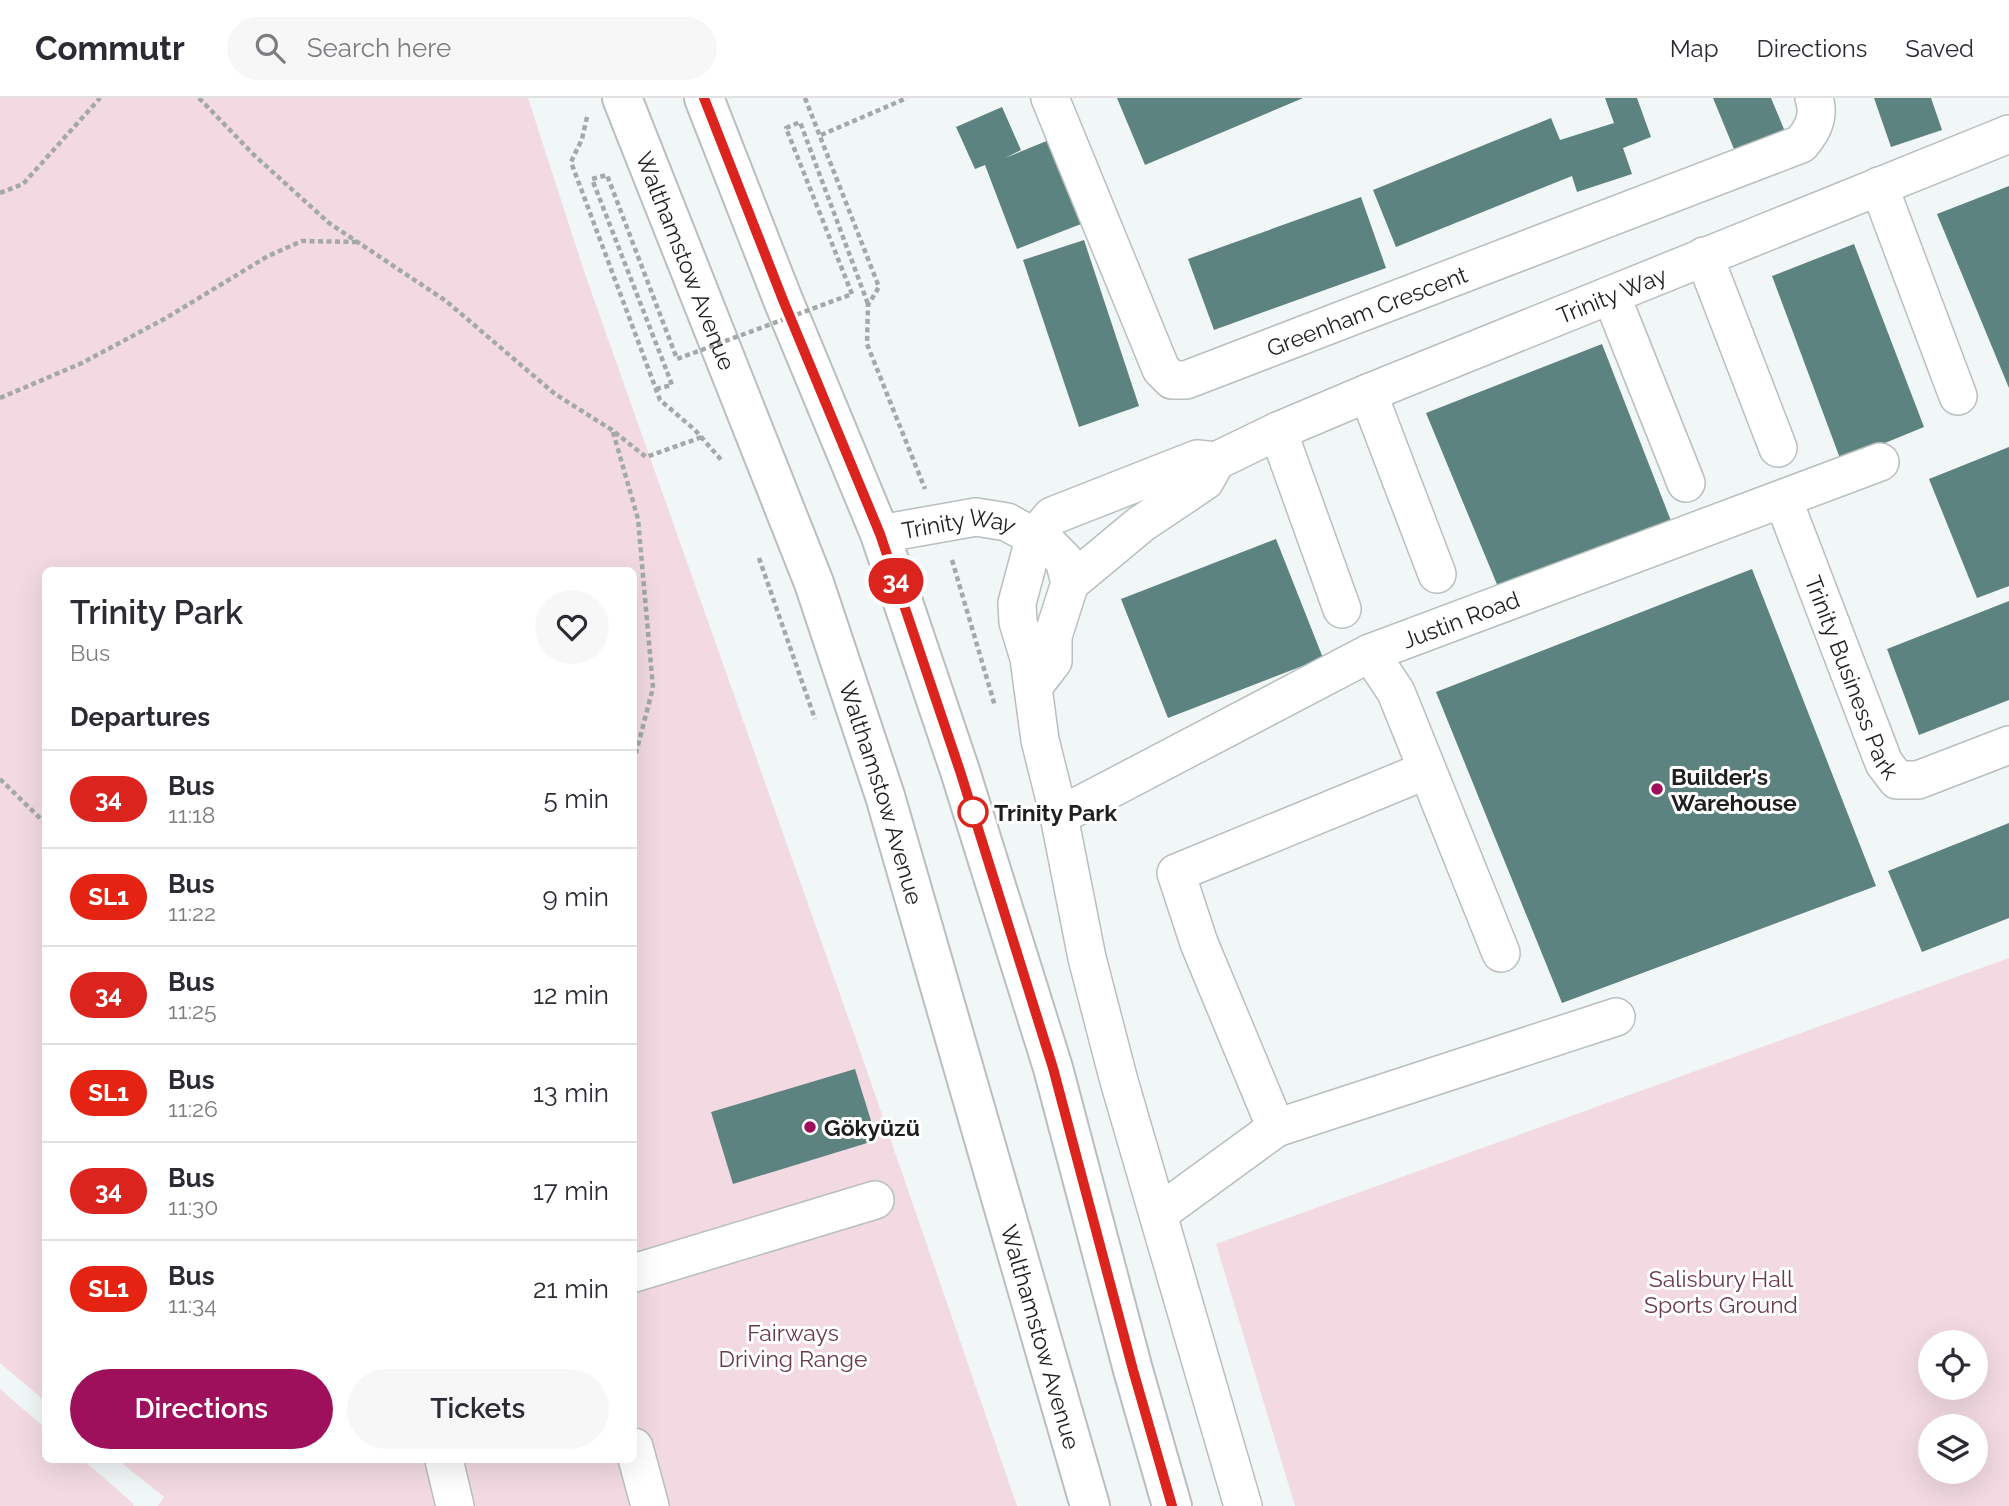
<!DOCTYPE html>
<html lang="en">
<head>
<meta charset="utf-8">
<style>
  body { margin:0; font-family:Raleway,sans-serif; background:#f7f7f7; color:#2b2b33; height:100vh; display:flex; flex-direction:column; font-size:26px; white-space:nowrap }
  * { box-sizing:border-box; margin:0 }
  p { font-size:23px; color:#7c7c81 }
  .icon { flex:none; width:38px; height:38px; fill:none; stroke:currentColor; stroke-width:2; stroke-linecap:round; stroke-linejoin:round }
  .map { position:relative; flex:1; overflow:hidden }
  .details { position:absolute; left:42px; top:469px; width:595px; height:896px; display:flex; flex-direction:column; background:#fff; border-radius:10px; box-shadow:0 7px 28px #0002 }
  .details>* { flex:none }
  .badge { padding:0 14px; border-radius:23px; font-size:24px; line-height:46px }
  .buttons { position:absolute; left:1918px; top:1232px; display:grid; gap:14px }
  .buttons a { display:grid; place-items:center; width:70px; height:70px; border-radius:50%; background:#fff; box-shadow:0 7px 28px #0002; font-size:35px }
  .map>.badge { position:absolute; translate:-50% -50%; box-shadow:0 0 0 4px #fff }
  h2 { padding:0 28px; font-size:26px; line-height:63px }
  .round { display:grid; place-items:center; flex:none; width:74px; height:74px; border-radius:37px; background:#f7f7f7 }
  .summary { display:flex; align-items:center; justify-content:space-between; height:119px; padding:0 28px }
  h1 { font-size:33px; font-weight:600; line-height:52px }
  .action { display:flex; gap:14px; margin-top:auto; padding:14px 28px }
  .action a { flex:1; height:80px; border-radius:42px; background:#9e105c; color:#fff; font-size:28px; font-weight:600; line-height:80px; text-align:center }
  .action a+a { background:#f7f7f7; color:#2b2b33 }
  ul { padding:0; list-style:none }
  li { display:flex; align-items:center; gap:21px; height:98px; padding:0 28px; border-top:2px solid #e1e1e2 }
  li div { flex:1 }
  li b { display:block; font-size:26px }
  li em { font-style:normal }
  li .badge { min-width:77px; font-weight:700; text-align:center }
  header { display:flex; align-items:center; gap:42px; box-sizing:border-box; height:98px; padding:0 35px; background:#fff; border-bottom:2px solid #e1e1e2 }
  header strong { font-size:33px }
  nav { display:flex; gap:38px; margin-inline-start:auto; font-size:24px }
  .search { width:490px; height:63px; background:#f7f7f7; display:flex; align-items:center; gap:18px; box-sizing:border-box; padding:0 24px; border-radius:38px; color:#7c7c81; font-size:26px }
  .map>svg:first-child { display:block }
  .green { fill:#f3dae2; fill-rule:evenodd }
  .building { fill:#5d8380 }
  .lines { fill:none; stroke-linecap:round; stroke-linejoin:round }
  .minor-casing { stroke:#b9bfbe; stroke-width:40 }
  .highway-casing { stroke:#b9bfbe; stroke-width:42 }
  .path { stroke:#a4a8a8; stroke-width:4.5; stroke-dasharray:5 3.5; stroke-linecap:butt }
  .minor { stroke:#fff; stroke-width:37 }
  .highway { stroke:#fff; stroke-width:38 }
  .path-bridge { stroke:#a4a8a8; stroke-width:4.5; stroke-dasharray:5 3.5; stroke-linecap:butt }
  .line-casing { stroke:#fff; stroke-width:16 }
  .line { stroke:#dc241f; stroke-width:10 }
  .poi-dot { fill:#9e105c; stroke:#fff; stroke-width:2.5 }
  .stop-dot { fill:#fff; stroke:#dc241f; stroke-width:3.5 }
  .labels { text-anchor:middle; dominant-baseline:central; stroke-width:6; stroke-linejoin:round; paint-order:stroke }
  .street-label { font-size:23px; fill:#1e2020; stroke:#fff }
  .poi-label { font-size:23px; font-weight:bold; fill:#1e2020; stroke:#fff; text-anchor:start }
  .stop-label { font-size:23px; font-weight:bold; fill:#1e2020; stroke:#fff; text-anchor:start }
  .park-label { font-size:23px; fill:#6a394c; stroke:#fff }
</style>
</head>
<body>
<header>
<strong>Commutr</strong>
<div class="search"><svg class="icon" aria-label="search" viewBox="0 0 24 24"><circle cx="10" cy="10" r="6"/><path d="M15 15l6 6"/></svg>Search here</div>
<nav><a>Map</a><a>Directions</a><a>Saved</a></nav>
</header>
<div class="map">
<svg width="2009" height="1408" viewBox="0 0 2009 1408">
  <rect width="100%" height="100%" fill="#f1f6f6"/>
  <g class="green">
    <polygon points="0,0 528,0 585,176 859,950 1017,1408 158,1408 164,1399 118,1362 634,1362 634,472 46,472 45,1303 0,1265"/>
    <path d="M2009 860V1408H1295L1216 1146ZM1976 1244V1290H1930V1244ZM1976 1328V1374H1930V1328Z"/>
    <polygon points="0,1291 45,1330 46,1362 83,1362 134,1406 133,1408 0,1408"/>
  </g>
  <g class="building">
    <polygon points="1117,0 1303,0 1145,67"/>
    <polygon points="1605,0 1637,0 1651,39 1623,50 1632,76 1577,94 1572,78 1396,149 1373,92 1551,20 1560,42 1614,25"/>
    <polygon points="1713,0 1771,0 1786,36 1736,56"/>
    <polygon points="1874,0 1931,0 1942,32 1891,49"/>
    <polygon points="1002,9 1021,52 1005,60 1049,42 1081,126 1017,151 985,67 975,71 956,29"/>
    <polygon points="2009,88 2009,290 1937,116"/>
    <polygon points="1361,99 1386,170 1214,232 1188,161"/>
    <polygon points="1084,142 1139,308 1079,329 1023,162"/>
    <polygon points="1854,146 1924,329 1841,363 1772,178"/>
    <polygon points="1602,246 1673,428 1501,496 1426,315"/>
    <polygon points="2009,349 2009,488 1977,500 1929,381"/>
    <polygon points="1276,441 1323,560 1168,620 1121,501"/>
    <polygon points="1752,471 1876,788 1562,905 1436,594"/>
    <polygon points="2009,503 2009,602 1919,637 1887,551"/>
    <polygon points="2009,725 2009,820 1922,854 1888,773"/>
    <polygon points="855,971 877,1042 733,1086 711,1014"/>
  </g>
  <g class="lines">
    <g class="minor-casing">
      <g id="minor">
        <path id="s1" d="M1050 0 1161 271 1172 282H1186L1801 46C1813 32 1820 18 1814 0"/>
        <polyline points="1879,88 1958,298"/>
        <polyline points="1704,158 1778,350"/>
        <polyline points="1611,197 1686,385"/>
        <polyline points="1368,295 1437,476"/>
        <polyline points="1278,333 1342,511"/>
        <polyline points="1216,363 1197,361 1052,418 1035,438 1017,505 1018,524 1029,560 1040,642 1059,718 1087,860 1119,983 1243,1408"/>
        <path id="s2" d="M1783 401 1884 665 1897 682H1918L2009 647"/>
        <path id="s3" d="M880 436 976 419 1007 424 1050 448 1064 462 1070 485"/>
        <polyline points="1370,555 1396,594 1501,855"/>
        <path id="s4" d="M1033 589 1053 563V538L1070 485 1141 426 1205 383 1216 363 1278 333 1368 295 2009 36"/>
        <path id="s5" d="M1059 718 1370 555 1880 364"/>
        <polyline points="1276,1030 1616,919"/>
        <polyline points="1158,1116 1276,1030 1199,845 1176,775 1427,672"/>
        <polyline points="634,1175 875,1102"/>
        <polyline points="634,1349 650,1408"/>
        <polyline points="444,1362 455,1408"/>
      </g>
    </g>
    <g class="highway-casing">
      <g id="highway">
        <path id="s6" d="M622 0 814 485 885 698 1090 1408"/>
        <polyline points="704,0 783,202 880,436 960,673 1053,970 1133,1272 1172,1408"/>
      </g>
    </g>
    <g class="path">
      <polyline points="199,0 254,57 329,125 446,203 555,296 612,332 646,359 702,339"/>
      <polyline points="805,0 879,189 868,207 867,246 925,391"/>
      <polyline points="587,19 582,41 571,64 660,302 695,332 723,364"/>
      <polyline points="821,37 907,0"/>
      <polyline points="0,95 23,86 100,0"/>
      <polyline points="852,196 786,30 800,24 868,206"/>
      <polyline points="656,291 672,287 666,271"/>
      <polyline points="0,300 82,265 166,220 268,158 302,143 356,144"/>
      <polyline points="613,334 638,421 653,590 634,662"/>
      <polyline points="759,460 815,621"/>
      <polyline points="952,462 995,608"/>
      <polyline points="0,681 46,726"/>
    </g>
    <use href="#minor" class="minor"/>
    <use href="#highway" class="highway"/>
    <polyline class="path-bridge" points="666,271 592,81 607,77 677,261 852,196"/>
  </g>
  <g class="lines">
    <g class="line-casing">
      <polyline id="line" points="704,0 783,202 880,436 960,673 1053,970 1133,1272 1172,1408"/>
    </g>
    <use href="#line" class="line"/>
  </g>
  <g class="poi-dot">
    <circle cx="1657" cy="691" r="7"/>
    <circle cx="810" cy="1029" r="7"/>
  </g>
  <circle class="stop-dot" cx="973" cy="714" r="14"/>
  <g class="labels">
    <g class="street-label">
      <text stroke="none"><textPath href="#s6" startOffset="175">Walthamstow Avenue</textPath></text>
      <text stroke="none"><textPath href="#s4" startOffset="735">Trinity Way</textPath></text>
      <text stroke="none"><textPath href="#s1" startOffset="516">Greenham Crescent</textPath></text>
      <text stroke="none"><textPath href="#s3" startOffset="80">Trinity Way</textPath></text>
      <text stroke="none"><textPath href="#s5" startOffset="448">Justin Road</textPath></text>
      <text stroke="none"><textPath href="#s2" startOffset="191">Trinity Business Park</textPath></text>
      <text stroke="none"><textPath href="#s6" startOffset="742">Walthamstow Avenue</textPath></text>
      <text stroke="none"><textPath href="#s6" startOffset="1309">Walthamstow Avenue</textPath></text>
    </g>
    <g class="poi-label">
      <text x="1671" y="678">Builder's<tspan x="1671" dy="26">Warehouse</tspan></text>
      <text x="824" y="1029">Gökyüzü</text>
    </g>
    <g class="stop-label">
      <text x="994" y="714">Trinity Park</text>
    </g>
    <g class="park-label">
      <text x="1721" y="1180">Salisbury Hall<tspan x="1721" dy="26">Sports Ground</tspan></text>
      <text x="793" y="1234">Fairways<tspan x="793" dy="26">Driving Range</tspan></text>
    </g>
  </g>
</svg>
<div class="buttons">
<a><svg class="icon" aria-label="locate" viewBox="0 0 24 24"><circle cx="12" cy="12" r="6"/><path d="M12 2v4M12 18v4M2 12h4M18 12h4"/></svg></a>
<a><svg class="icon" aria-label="layers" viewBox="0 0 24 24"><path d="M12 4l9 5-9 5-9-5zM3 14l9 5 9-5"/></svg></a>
</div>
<b class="badge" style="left:896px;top:483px;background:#dc241f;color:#fff">34</b>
<section class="details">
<div class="summary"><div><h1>Trinity Park</h1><p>Bus</p></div><a class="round"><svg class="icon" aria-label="heart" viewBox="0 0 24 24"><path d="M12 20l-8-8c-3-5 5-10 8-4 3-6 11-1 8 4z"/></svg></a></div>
<h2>Departures</h2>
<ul>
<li><span class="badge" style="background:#dc241f;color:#fff">34</span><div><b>Bus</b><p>11:18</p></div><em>5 min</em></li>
<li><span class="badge" style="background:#e42313;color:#fff">SL1</span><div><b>Bus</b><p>11:22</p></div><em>9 min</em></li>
<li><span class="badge" style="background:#dc241f;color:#fff">34</span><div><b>Bus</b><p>11:25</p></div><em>12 min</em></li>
<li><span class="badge" style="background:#e42313;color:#fff">SL1</span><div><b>Bus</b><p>11:26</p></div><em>13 min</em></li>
<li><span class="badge" style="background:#dc241f;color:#fff">34</span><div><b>Bus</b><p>11:30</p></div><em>17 min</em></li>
<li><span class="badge" style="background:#e42313;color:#fff">SL1</span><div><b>Bus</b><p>11:34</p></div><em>21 min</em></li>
</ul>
<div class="action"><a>Directions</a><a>Tickets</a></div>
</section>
</div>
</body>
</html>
